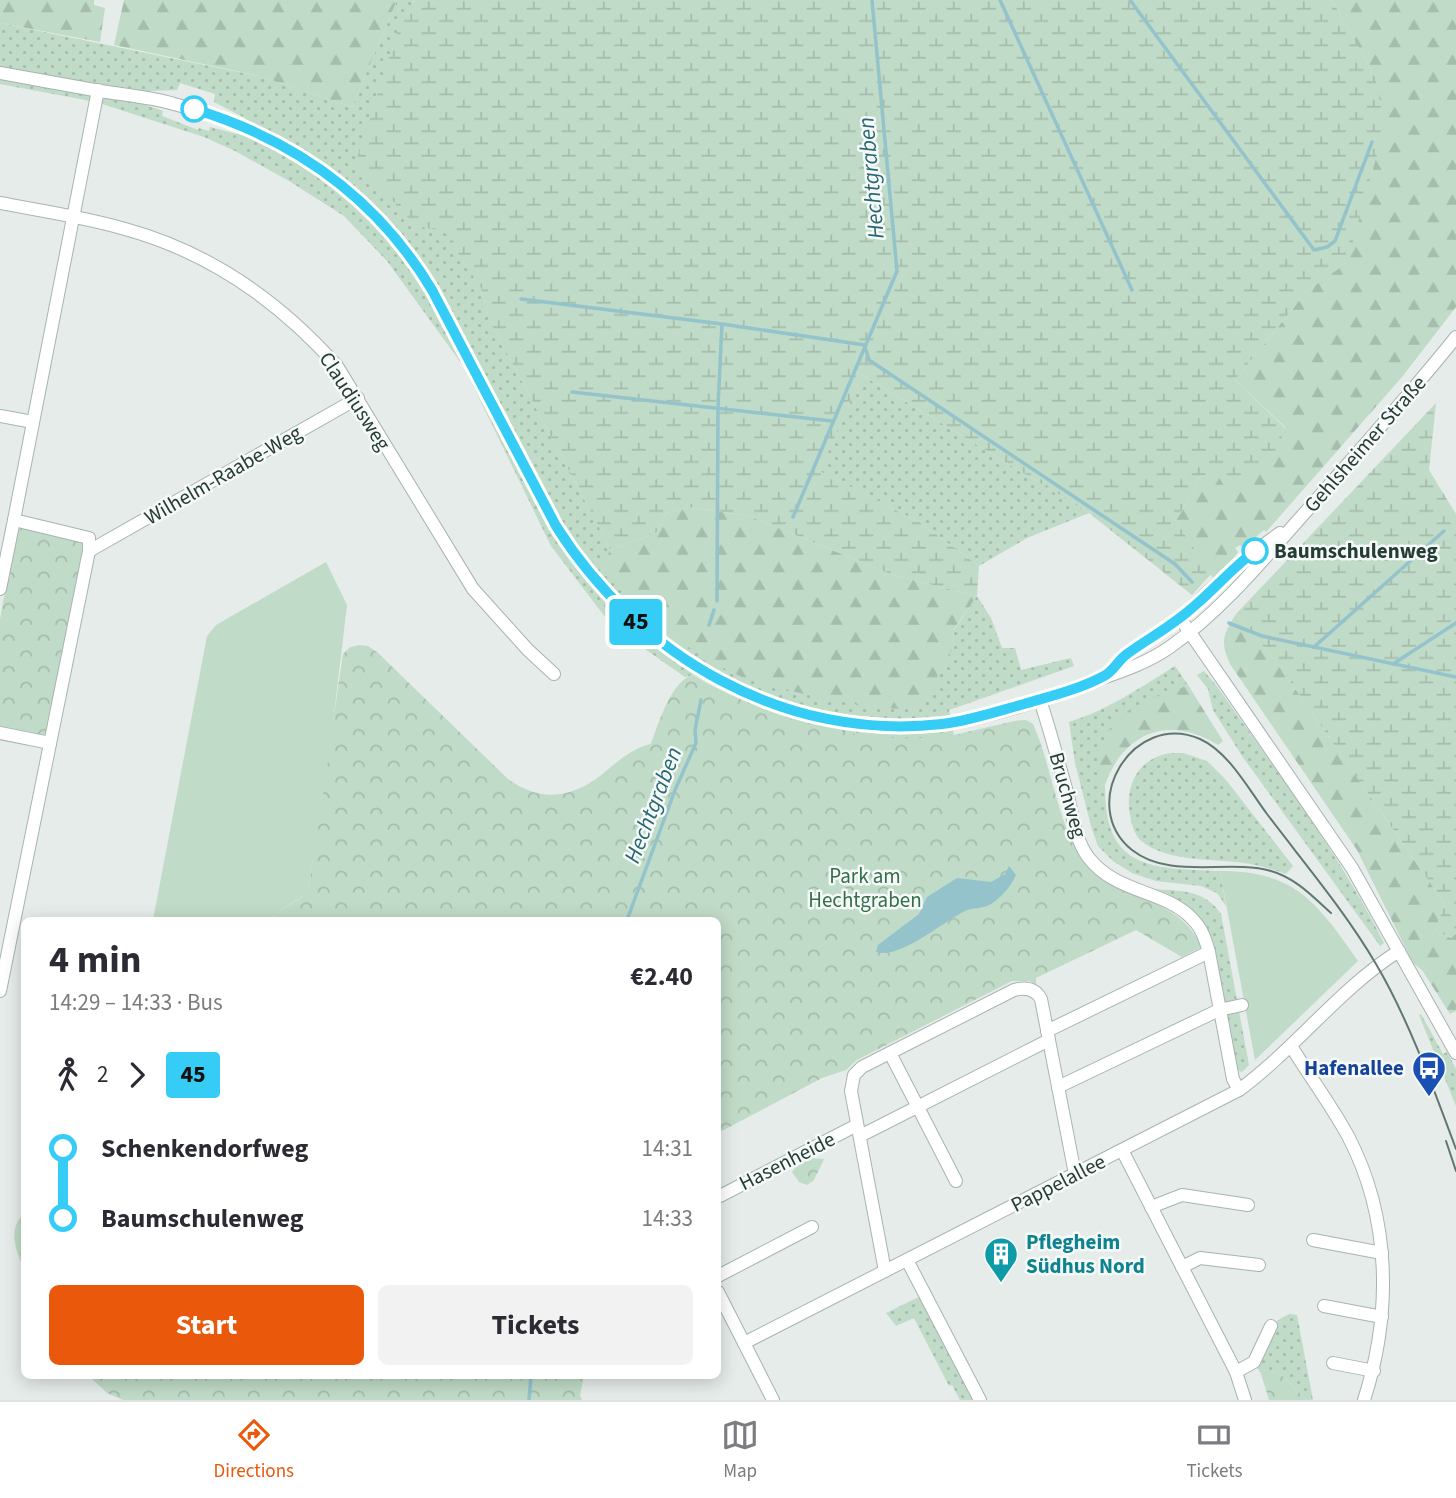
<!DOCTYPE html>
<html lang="en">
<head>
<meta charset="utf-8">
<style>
  body { margin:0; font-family:"Source Sans 3",sans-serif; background:#f2f2f3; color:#2b2b33; height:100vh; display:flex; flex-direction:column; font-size:26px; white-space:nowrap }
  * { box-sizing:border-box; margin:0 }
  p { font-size:23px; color:#7c7c81 }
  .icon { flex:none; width:38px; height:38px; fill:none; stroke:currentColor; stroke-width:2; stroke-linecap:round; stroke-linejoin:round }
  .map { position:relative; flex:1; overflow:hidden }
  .side { position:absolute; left:21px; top:917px; width:700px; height:462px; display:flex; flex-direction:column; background:#fff; border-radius:10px; box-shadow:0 4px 18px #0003 }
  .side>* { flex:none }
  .badge { padding:0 14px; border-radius:5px; font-size:24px; line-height:46px }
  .map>.badge { position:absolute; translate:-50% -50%; box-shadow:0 0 0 4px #fff }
  .legs { display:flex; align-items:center; gap:10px; height:77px; padding:0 28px; font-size:23px }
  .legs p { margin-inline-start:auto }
  .overview { display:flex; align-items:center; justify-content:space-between; height:119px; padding:0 28px }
  h1 { font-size:38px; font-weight:700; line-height:52px }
  .cta { display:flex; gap:14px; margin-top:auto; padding:14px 28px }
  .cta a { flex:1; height:80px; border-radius:10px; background:#ea580c; color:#fff; font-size:28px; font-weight:700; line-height:80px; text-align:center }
  .cta a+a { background:#f2f2f3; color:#2b2b33 }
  ul { padding:0 28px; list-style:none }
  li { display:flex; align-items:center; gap:24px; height:70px; font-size:26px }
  li i { display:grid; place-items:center; width:10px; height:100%; margin:0 9px; background:currentColor }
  li i::after { content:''; width:18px; height:18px; margin:-9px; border:5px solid; border-radius:50%; background:#fff }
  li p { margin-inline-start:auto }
  li:first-child i { background:linear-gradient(#0000 50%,currentColor 0) }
  li:last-child i { background:linear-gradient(currentColor 50%,#0000 0) }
  .dock { display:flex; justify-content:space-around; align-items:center; height:98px; border-top:2px solid #e1e1e2; background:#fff; font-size:19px; color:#7c7c81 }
  .dock a { display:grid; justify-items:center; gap:4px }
  .dock .current { color:#ea580c }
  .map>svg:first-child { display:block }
  .grass { fill:url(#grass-dots); fill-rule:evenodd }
  .forest { fill:url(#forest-firs) }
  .wetland { fill:url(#wetland-marsh) }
  .park { fill:url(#park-crowns) }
  .garden { fill:#c0dbc7 }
  .water { fill:#94c3cb }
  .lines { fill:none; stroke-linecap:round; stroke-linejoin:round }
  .stream { stroke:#94c3cb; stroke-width:3.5 }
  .minor-casing { stroke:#a8b4b0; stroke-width:14 }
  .minor { stroke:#fff; stroke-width:12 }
  .tram { stroke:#617871; stroke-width:2 }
  .line-1-casing { stroke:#fff; stroke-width:16 }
  .line-1 { stroke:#35ccf6; stroke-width:10 }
  .stop-1-dot { fill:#fff; stroke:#35ccf6; stroke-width:3.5 }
  .labels { text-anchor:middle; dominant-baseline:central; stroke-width:5; stroke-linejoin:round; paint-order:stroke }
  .street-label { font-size:21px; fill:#263c36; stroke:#f5f9f7 }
  .stop-label { font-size:21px; font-weight:bold; fill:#263c36; stroke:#f5f9f7; text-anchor:start }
  .park-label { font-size:21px; fill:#356f4a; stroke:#f5f9f7 }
  .transit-label { font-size:21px; font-weight:bold; fill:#164399; stroke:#f5f9f7; text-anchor:end }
  .culture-label { font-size:21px; font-weight:bold; fill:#0d838f; stroke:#f5f9f7; text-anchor:start }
  .water-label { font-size:23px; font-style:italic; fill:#276672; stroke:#f5f9f7 }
</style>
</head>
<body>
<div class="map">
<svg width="1456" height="1400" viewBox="0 0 1456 1400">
  <defs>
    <pattern id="grass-dots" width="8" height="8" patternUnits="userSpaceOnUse" patternTransform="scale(1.75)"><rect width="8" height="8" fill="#c0dbc7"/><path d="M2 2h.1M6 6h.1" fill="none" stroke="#a5bdac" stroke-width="1.8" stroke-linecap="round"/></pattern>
    <pattern id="forest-firs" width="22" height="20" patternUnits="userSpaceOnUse" patternTransform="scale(1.75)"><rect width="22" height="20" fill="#c0dbc7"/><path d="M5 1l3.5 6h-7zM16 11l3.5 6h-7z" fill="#a5bdac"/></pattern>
    <pattern id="wetland-marsh" width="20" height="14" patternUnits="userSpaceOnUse" patternTransform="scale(1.75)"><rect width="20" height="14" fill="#c0dbc7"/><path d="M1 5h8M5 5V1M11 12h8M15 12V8" fill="none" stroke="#a5bdac"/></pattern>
    <pattern id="park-crowns" width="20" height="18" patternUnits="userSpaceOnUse" patternTransform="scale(1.75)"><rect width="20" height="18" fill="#c0dbc7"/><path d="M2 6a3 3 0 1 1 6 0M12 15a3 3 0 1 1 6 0" fill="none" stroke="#a5bdac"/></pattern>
  </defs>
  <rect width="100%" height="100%" fill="#e5ece9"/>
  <g class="grass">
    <path d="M397 0H415L413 2 416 226 444 230 481 288 490 321 611 550 605 560 937 686 938 668 953 649 954 630 977 596 991 618 1002 648H1015L1021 670 1071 658 1074 666 949 710 954 735 1019 720 966 775 750 708 751 704 693 675 685 677 612 626 551 546 464 367 387 261 344 216 289 181 235 151 204 137 96 102 0 84V23L259 76 352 107ZM180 83 215 94 214 102 245 118 237 134 210 127 209 131 199 128 198 130 162 116 163 111 146 105 150 91 177 90Z"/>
    <polygon points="862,375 1089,513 1027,538 979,566 919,522 819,471"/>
    <path d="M1175 666 1188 685 1143 703 1098 779 1105 785C1104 870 1151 868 1220 871L1226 906 1217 893 1201 886 1156 881 1132 873 1113 861 1098 846 1091 826 1075 763 1069 722C1108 710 1141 687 1175 666Z"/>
    <path d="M1204 671 1216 685C1275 769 1338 851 1384 943L1380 946 1242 756 1213 710 1208 689 1197 675Z"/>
    <path d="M1183 753 1207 761 1226 780 1293 866 1286 874C1274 870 1262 866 1250 864 1219 858 1171 863 1144 843 1135 837 1132 826 1130 815 1125 790 1135 763 1162 755 1168 753 1177 753 1183 753Z"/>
    <path d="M1149 889C1177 891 1204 888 1221 914L1249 1065 1242 1072 1236 1069 1210 938Z"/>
    <polygon points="1421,1014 1443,1054 1447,1052 1456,1069 1456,1106 1419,1015"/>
    <polygon points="925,1294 980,1400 960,1400 952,1385 949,1386 914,1318 896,1326 886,1313"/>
    <path d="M1290 1314 1297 1315 1313 1400H1307L1284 1377 1268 1369 1261 1374 1254 1362C1263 1343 1269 1321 1290 1314Z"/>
  </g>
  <g class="forest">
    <polygon points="0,0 94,0 94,5 105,8 100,42 0,23"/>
    <polygon points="124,0 397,0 352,107 259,76 114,45"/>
    <polygon points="1332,0 1456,0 1456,307 1402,377 1266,532 1264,530 1243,548 1240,545 1235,548 1238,552 1236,555 1214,580 1175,520 1192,495 1197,478 1215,471 1286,428 1235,380 1307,291 1347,262 1375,77"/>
    <path d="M689 507 749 516 893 575 977 596 954 629 953 649 938 668 937 686 920 710C869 708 826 701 778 687 766 684 753 682 742 677 686 652 637 612 602 563L611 550 656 533 666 513Z"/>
    <path d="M1236 614 1278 664 1445 904 1435 930 1451 938 1456 933V1011L1450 1014 1422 970 1413 963 1357 850 1230 664C1220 641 1223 635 1236 614Z"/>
    <path d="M1188 685 1223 741 1218 745C1170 715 1124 731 1105 785L1098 779C1096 769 1098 761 1100 752 1110 708 1151 700 1188 685Z"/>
  </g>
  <g class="wetland">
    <polygon points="415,0 1332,0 1375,77 1385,126 1347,263 1307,291 1235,380 1286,429 1267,466 1229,494 1215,471 1197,478 1192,495 1175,520 1211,574 1192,595 1089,513 862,375 820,471 919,522 979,566 977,596 893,575 749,516 689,507 666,513 656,533 611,550 490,321 481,288 444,231 416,226 356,162 398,29"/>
    <polygon points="1436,403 1429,470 1456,514 1456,933 1451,938 1435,930 1445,904 1278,664 1236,614"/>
  </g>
  <g class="park">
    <polygon points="20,527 84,540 84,554 47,723 50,725 48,733 38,737 0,730 0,619 16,531"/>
    <path d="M360 645 368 646 377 652 508 779C537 800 565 800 596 779 615 765 627 750 651 744 658 724 671 682 692 675 766 716 852 745 937 737 956 735 976 732 995 727 1005 725 1015 720 1026 720L1033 724C1052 765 1058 831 1087 864 1124 906 1175 892 1202 947L1182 957 1136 930 1036 978V985L1030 981H1012L857 1060 846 1070 822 1078 718 1133V920H266L303 896 309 885 343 654 350 647Z"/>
    <polygon points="803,1158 824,1159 814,1180 807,1185 799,1182 792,1172"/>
    <path d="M24 1213V1269C16 1250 7 1230 24 1213Z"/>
    <polygon points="1268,1369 1284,1377 1307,1400 1269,1400 1261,1374"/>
    <polygon points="89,1376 584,1376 580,1395 582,1400 123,1400 107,1393"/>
  </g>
  <g class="garden">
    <polygon points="326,562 347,605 330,748 309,885 304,895 266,920 153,920 207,636 216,625"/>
    <path d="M1220 871C1296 871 1317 903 1358 961L1255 1060Z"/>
  </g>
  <path class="water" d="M1009 866 1016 875C1011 886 1002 897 991 904 984 909 973 907 965 911 944 921 899 960 876 952L878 945 919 914 927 897 957 878 991 882 1005 874Z"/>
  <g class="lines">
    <g class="stream">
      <polyline points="1000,0 1132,290"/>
      <polyline points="1130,0 1314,250 1327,247 1335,241 1372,142"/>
      <polyline points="521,299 722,324 865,345"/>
      <polyline points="865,347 869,360 1175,564 1192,582"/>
      <polyline points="572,392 832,421"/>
      <polyline points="793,517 897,271 872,0"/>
      <polyline points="717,601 718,407 722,324"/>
      <polyline points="1229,623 1262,636 1456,677"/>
      <polyline points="709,625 714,610"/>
      <polyline points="1314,647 1444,531"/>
      <polyline points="1393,664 1456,623"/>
      <polyline points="627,920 675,790 696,743 695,730 701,700"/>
      <polyline points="529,1400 531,1376"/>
    </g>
    <g class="minor-casing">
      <g id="minor">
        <path d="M0 73C33 79 67 85 100 91 125 95 150 97 174 104 285 132 372 191 432 290L556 526C638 655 786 742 941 724 985 719 1031 704 1072 689 1105 676 1140 668 1170 647 1220 612 1261 562 1302 516 1354 457 1407 398 1456 337"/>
        <path d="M0 203C42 211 84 217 125 229 209 252 280 302 337 366L473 589 528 650 554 674"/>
        <polyline points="0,416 33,422"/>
        <polyline points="14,520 98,90"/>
        <polyline points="89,551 358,398"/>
        <polyline points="0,589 14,520 89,538 89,551 0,991"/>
        <polyline points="1180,618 1352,868 1456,1053"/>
        <polyline points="1107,675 1124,655 1180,618 1240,562 1280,533"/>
        <path d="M1040 700C1050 730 1058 761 1067 792 1073 815 1074 837 1088 857 1118 896 1169 889 1196 923 1203 931 1206 942 1209 952L1233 1079 1239 1090"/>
        <polyline points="0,733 50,743"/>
        <polyline points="1047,1031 1209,952"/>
        <path d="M1291 1046C1310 1077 1331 1105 1348 1136 1391 1218 1392 1314 1364 1400"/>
        <polyline points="890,1053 956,1181"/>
        <polyline points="1058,1087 1219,1010 1242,1005"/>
        <polyline points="860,1136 1049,1040"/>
        <polyline points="1122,1150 1236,1372 1245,1400"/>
        <polyline points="718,1197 857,1125"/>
        <polyline points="1151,1207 1182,1195 1248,1205"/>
        <polyline points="1313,1240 1382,1253"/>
        <polyline points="907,1260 980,1400"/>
        <polyline points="1182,1267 1200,1258 1259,1265"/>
        <path d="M885 1271 851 1091 854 1075 862 1067 1014 990C1025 987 1035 988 1041 999L1075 1174"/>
        <polyline points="718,1276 812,1227"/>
        <polyline points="718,1292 744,1343"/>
        <polyline points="1324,1306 1382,1317"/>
        <polyline points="1333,1363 1374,1371"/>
        <polyline points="1236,1372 1254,1362 1271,1326"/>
        <path d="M773 1400 744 1343 1239 1090C1296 1048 1340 988 1399 951"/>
      </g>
    </g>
    <use href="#minor" class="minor"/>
    <g class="tram">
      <path d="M1331 913C1313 897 1296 878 1271 871 1227 859 1170 880 1132 850 1076 805 1133 710 1200 739 1229 752 1249 790 1267 814 1304 863 1345 911 1376 964 1408 1018 1434 1090 1456 1149"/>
      <polyline points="1446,1141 1456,1171"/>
    </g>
  </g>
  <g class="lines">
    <g class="line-1-casing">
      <path id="line-1" d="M194 109C295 140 377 198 432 290L556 526C638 656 785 742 942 724 969 721 998 711 1024 704 1051 696 1080 689 1104 676 1114 671 1118 660 1127 654 1149 638 1172 626 1192 608 1214 590 1232 568 1255 551"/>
    </g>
    <use href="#line-1" class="line-1"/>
  </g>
  <defs>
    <g id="bus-pin" transform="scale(1.75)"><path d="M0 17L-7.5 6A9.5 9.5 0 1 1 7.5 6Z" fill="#1a4fb4" stroke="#f5f9f7"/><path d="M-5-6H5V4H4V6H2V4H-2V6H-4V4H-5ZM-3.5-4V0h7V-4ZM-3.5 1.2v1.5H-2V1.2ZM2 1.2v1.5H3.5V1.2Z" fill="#fff"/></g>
    <g id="building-pin" transform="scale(1.75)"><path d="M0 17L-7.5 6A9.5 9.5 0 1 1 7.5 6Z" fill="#0f9aa8" stroke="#f5f9f7"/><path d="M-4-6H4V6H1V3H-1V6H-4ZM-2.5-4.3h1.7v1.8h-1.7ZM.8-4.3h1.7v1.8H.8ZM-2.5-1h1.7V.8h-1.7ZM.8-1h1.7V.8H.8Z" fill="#fff"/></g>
  </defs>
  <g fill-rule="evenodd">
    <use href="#bus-pin" x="1429" y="1068"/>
    <use href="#building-pin" x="1001" y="1254"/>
  </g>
  <g class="stop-1-dot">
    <circle cx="194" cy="109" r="12"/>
    <circle cx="1255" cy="551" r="12"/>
  </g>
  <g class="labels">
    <g class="street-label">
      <text transform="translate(355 401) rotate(57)">Claudiusweg</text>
      <text transform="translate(1365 444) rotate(-49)">Gehlsheimer Straße</text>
      <text transform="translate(223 475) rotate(-30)">Wilhelm-Raabe-Weg</text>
      <text transform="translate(1068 795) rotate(74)">Bruchweg</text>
      <text transform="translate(787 1161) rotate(-27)">Hasenheide</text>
      <text transform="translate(1058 1183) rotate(-27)">Pappelallee</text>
    </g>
    <g class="stop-label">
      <text x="1274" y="551">Baumschulenweg</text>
    </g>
    <g class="park-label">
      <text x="865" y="876">Park am<tspan x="865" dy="24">Hechtgraben</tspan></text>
    </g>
    <g class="transit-label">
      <text x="1404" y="1068">Hafenallee</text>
    </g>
    <g class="culture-label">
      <text x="1026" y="1242">Pflegheim<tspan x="1026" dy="24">Südhus Nord</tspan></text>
    </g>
    <g class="water-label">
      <text transform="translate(871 178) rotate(-95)">Hechtgraben</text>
      <text transform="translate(653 805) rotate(-69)">Hechtgraben</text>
    </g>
  </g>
</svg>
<b class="badge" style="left:636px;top:622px;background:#35ccf6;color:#111">45</b>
<section class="side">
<div class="overview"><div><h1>4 min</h1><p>14:29 – 14:33 · Bus</p></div><b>€2.40</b></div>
<div class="legs"><svg class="icon" aria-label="walk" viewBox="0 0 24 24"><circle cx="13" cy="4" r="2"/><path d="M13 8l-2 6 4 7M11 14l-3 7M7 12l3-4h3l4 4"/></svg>2<svg class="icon" aria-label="forward" viewBox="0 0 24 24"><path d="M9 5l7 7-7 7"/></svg><b class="badge" style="background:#35ccf6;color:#111">45</b></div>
<ul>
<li><i style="color:#35ccf6"></i><b>Schenkendorfweg</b><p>14:31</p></li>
<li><i style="color:#35ccf6"></i><b>Baumschulenweg</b><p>14:33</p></li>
</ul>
<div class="cta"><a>Start</a><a>Tickets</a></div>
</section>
</div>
<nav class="dock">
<a class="current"><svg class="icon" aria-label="directions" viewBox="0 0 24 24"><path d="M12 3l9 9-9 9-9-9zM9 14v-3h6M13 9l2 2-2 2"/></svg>Directions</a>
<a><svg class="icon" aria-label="map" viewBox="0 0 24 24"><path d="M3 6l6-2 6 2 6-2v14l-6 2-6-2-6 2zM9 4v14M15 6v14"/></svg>Map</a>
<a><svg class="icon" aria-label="tickets" viewBox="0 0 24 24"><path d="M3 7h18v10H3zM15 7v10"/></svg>Tickets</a>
</nav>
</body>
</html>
